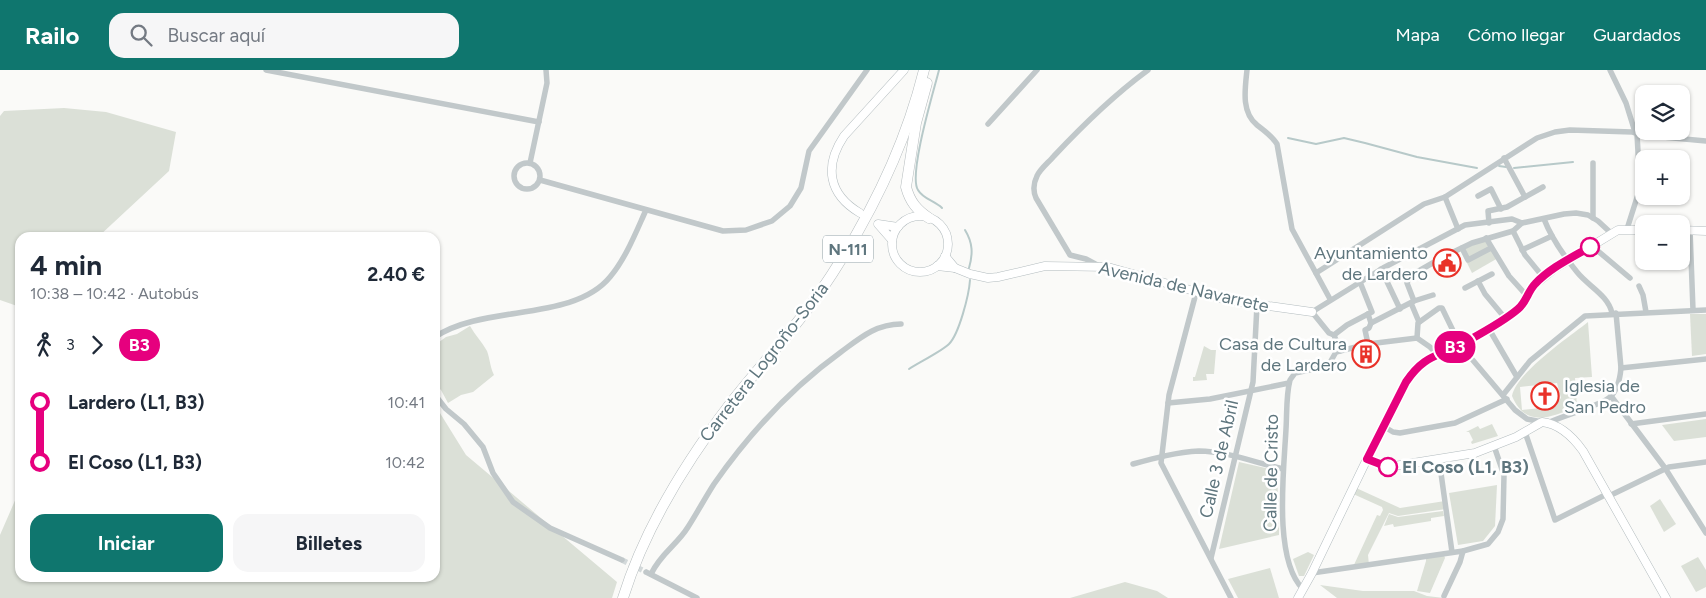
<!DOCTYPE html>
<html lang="es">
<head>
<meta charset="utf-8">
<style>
  body { margin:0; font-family:Figtree,sans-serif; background:#f6f6f7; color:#1f2937; height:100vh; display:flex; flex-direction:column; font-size:19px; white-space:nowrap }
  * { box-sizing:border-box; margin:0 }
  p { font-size:16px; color:#747a83 }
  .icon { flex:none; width:28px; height:28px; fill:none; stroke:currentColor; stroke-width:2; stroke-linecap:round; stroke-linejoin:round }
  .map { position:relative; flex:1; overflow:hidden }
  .details { position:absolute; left:15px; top:162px; width:425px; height:350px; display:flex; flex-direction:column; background:#fff; border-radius:15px; box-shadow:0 1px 4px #0004 }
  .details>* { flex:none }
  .badge { padding:0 10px; border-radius:16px; font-size:18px; line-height:32px }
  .fabs { position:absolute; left:1635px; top:15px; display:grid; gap:10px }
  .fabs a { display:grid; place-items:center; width:55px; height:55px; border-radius:10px; background:#fff; box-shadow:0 1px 4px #0004; font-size:25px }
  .map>.badge { position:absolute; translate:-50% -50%; box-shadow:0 0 0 2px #fff }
  .legs { display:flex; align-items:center; gap:8px; height:55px; padding:0 15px; font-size:16px }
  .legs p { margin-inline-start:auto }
  .overview { display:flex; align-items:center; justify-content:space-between; height:85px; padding:0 15px }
  h1 { font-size:28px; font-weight:700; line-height:38px }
  .primary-button { display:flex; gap:10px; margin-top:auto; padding:10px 15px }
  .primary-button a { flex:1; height:58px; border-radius:15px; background:#0f766e; color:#fff; font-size:20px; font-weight:700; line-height:58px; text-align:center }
  .primary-button a+a { background:#f6f6f7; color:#1f2937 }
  ul { padding:0 15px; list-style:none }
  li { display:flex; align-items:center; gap:18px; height:60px; font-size:19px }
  li i { display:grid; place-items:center; width:8px; height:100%; margin:0 6px; background:currentColor }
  li i::after { content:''; width:12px; height:12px; margin:-6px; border:4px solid; border-radius:50%; background:#fff }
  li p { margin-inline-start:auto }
  li:first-child i { background:linear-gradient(#0000 50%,currentColor 0) }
  li:last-child i { background:linear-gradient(currentColor 50%,#0000 0) }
  header { display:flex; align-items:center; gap:30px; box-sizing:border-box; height:70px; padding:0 25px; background:#0f766e; color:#fff }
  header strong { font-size:24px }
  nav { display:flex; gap:28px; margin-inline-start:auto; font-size:18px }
  .search { width:350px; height:45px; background:#f6f6f7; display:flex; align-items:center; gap:12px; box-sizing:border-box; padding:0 18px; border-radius:15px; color:#747a83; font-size:19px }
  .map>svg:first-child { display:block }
  .green { fill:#dbe0d7; fill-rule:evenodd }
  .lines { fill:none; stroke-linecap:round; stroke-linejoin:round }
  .stream { stroke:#b7c9c9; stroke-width:2 }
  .street-tunnel { stroke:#d3d9da; stroke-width:5.5; stroke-dasharray:5.5 3; stroke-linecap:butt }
  .secondary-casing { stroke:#b3bcbf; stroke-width:9 }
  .highway-casing { stroke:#b4bbbd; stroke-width:11 }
  .street { stroke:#c1c8ca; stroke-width:5.5 }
  .secondary { stroke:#fff; stroke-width:8 }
  .highway { stroke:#fff; stroke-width:10 }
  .line-1-casing { stroke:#fff; stroke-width:11 }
  .line-1 { stroke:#e6007e; stroke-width:8 }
  .stop-1-dot { fill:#fff; stroke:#e6007e; stroke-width:2.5 }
  .labels { text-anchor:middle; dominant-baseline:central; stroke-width:5; stroke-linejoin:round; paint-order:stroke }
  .shield { fill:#fff; stroke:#8f9fa5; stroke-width:1 }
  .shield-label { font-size:16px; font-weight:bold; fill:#5f767e }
  .poi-label { font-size:18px; fill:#5f767e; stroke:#fff; text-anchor:end }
  .street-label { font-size:18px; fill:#5f767e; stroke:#fff }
  .stop-label { font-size:18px; font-weight:bold; fill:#5f767e; stroke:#fff; text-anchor:start }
</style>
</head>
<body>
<header>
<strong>Railo</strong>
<div class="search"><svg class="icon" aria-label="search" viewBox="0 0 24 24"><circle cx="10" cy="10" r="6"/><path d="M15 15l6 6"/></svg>Buscar aquí</div>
<nav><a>Mapa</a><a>Cómo llegar</a><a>Guardados</a></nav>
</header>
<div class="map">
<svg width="1706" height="528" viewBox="0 0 1706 528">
  <rect width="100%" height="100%" fill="#fafaf8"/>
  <g class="green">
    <polygon points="64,38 106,42 176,62 169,101 98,167 20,168 20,237 0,230 0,46 4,41"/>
    <polygon points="1486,168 1498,188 1472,203 1460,179"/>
    <polygon points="1690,244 1706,244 1706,284 1692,286"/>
    <path d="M1588 252 1592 307 1575 308 1577 337C1551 347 1526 359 1512 326 1516 303 1569 267 1588 252ZM1557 313 1561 328 1558 331 1553 332 1551 330V337L1522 340 1520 317Z"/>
    <path d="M470 256C475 265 482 272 487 281 490 289 490 297 494 305L473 322 461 325 448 333 441 320 435 314V275L446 267 457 264Z"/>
    <polygon points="1204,276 1211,280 1216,280 1214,304 1206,304 1207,310 1194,311 1193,311 1193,307 1195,307"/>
    <polygon points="435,335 466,385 617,512 612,528 0,528 0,465 20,419 20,508 435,508"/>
    <polygon points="1706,349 1706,367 1674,371 1662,355"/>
    <polygon points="1492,354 1498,366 1472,374 1471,372 1473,370 1469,362 1466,362 1478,356 1480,359"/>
    <polygon points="1239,392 1279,401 1277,406 1279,446 1276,448 1276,451 1279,453 1279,465 1219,479"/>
    <polygon points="1497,415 1495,456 1483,471 1458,475 1449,423"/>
    <polygon points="1354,417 1400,438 1445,431 1446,439 1398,446 1389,443 1368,485 1369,495 1353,497 1377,445 1380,446 1383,440 1382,437 1351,423"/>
    <polygon points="1660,429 1676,454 1664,462 1650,436"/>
    <polygon points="1443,441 1444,446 1431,448 1431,451 1394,457 1393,454 1384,456 1389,444 1398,447"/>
    <polygon points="1308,482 1314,485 1304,506 1299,506 1293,489"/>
    <polygon points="1444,485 1445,488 1430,523 1417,521 1426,491 1426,487"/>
    <polygon points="1698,487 1706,500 1706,517 1696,522 1681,496"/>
    <polygon points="1270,498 1279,528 1238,528 1228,509"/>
    <polygon points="1125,512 1157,521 1168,528 1070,528"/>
    <polygon points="1320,515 1363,521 1414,521 1427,526 1444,528 1337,528"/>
  </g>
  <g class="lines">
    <g class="stream">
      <path d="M939 0C934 20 908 105 918 120 923 129 935 131 942 138"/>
      <polyline points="1288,68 1316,74 1344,68 1365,73 1417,87 1477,98"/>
      <polyline points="1499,96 1506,97"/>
      <polyline points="1514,98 1573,92"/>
      <path d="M965 160C973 173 973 184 969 198"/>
      <path d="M909 299C918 293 942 281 949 274 959 264 969 225 970 210"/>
    </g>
    <polyline class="street-tunnel" points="622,490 646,502"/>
    <g class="secondary-casing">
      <g id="secondary">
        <path d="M860 143C828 124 824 96 844 66L904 0"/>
        <circle cx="920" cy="174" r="28"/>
        <polyline points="1681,160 1706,161"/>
        <polyline points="892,170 878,154 898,157"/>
        <polyline points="937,196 955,198 945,186"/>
        <polyline points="955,198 970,204 988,208 998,207 1045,196 1108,197 1226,230 1312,242"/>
        <polyline points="1460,275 1489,259 1517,240 1522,235 1533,216 1554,199 1618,160 1644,160"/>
        <path d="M1298 528 1312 503 1367 389 1388 397 1475 383 1516 367 1542 352C1560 354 1573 367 1583 381L1666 528"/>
      </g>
    </g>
    <g class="highway-casing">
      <g id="highway">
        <path d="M927 13 916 53 906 117C910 132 917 140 929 148"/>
        <path d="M623 528C645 457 685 393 730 334 759 297 791 263 818 225 865 157 904 81 924 0"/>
      </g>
    </g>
    <g class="street">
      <polyline points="266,0 539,52"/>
      <path d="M1247 0C1245 19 1241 42 1257 55 1265 61 1272 66 1277 74L1292 159 1330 229"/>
      <polyline points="1610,0 1626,33 1635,62"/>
      <polyline points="988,54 1037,0"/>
      <polyline points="1504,88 1525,127"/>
      <circle cx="527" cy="106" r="13"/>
      <polyline points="530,93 547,13 546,0"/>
      <polyline points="1593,93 1593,148"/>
      <polyline points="540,110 723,161 746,160 772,151 790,136 801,118 809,81 867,0"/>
      <polyline points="1478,126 1491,119 1501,139"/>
      <polyline points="1445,127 1458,159"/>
      <path d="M1544 149C1551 167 1564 186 1577 202 1588 216 1608 225 1612 243"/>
      <polyline points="1489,153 1488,141 1507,137 1543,117"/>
      <polyline points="1627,159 1640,118 1637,64"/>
      <polyline points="1690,160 1693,240"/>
      <polyline points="1513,161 1525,185 1543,207"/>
      <polyline points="1486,168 1509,206 1527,226"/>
      <polyline points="1592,176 1630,208"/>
      <polyline points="1462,178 1468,190 1491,178"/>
      <polyline points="1522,180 1552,166"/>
      <path d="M1099 196 1086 189 1070 185 1036 128C1033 121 1033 114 1037 106 1040 99 1049 92 1054 86 1083 55 1114 25 1148 0"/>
      <polyline points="1381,199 1400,239"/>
      <polyline points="1316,203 1424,134 1445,127 1537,68 1555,62 1570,60 1632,62 1641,65 1706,71"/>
      <polyline points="1478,211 1485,224 1505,248"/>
      <polyline points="1360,212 1372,242 1368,244"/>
      <polyline points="1639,216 1643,225 1646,242"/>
      <polyline points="1465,218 1492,204"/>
      <polyline points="1196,223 1169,325 1161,393 1231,528"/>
      <polyline points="1414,231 1407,213 1410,206 1443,187 1472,173 1513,161 1522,153 1564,144 1576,143 1588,145 1598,151 1611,163"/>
      <polyline points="1411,233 1419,252"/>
      <polyline points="1368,244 1371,253 1369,258 1365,260 1368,274"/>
      <polyline points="1371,253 1414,231 1433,225"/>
      <polyline points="1489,259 1517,307"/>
      <polyline points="1334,265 1329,263 1312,242 1383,198 1465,155 1512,149 1522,153"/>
      <polyline points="1334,265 1347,255 1368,244"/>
      <polyline points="1334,265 1340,281"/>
      <path d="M435 267C484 234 573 252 610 207 626 188 636 162 646 140"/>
      <polyline points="1417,268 1418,253 1439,238 1442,238 1460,275 1515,340 1527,349 1542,352"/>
      <polyline points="1621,298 1706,289"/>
      <polyline points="435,325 446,339 464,354 483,377 493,403 513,432 550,458 622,490"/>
      <polyline points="1503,325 1530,291 1585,246 1706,240"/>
      <polyline points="1611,326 1665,398 1706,463"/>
      <polyline points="1168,333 1210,329 1289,313"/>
      <path d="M1548 353C1564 345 1598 337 1610 327 1618 320 1620 309 1621 298L1616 243"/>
      <polyline points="1631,354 1706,344"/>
      <polyline points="1383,356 1393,362 1400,363 1455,353 1507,329"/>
      <polyline points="1525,362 1555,450 1607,424"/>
      <path d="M1367 389 1406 312C1421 290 1436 285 1460 275"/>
      <polyline points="1439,389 1452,482"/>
      <path d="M1133 394C1155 388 1177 382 1199 381 1225 381 1257 393 1283 399"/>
      <polyline points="1609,426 1669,397 1706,392"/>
      <polyline points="1211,488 1253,312 1257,235"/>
      <polyline points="646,502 697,528"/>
      <polyline points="1312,503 1463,481 1488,474 1498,462 1503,449 1504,405 1494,376"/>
      <path d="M651 504C661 483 677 475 688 457 697 443 705 428 714 414 749 364 791 318 841 282 860 268 876 254 901 254"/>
      <path d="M1303 519C1273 490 1284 399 1286 359 1287 343 1286 325 1290 310L1295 303 1328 296 1336 282 1368 274 1417 268 1430 277 1437 284"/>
      <polyline points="1444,526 1460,492 1463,481"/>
    </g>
    <use href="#secondary" class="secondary"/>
    <use href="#highway" class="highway"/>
  </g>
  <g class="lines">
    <g class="line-1-casing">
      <path id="line-1" d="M1388 397 1367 389 1406 312C1424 285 1437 287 1462 274 1480 264 1503 252 1518 239 1526 233 1528 221 1535 214 1550 198 1571 188 1590 177"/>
    </g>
    <use href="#line-1" class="line-1"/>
  </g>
  <defs>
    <g id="civic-ring" transform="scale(1.4375)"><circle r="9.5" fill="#fff" stroke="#e93229" stroke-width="1.5"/><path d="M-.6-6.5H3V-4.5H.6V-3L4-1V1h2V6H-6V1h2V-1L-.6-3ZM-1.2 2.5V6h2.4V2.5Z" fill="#e93229"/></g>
    <g id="building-ring" transform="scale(1.4375)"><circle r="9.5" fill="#fff" stroke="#e93229" stroke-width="1.5"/><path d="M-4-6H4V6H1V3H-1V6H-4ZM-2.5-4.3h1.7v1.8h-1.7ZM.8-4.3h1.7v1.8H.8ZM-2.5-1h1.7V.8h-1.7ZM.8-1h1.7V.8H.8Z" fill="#e93229"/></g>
    <g id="church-ring" transform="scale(1.4375)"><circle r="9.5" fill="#fff" stroke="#e93229" stroke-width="1.5"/><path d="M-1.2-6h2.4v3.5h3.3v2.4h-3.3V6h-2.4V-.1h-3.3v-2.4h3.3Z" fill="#e93229"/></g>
  </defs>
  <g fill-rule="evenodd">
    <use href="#civic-ring" x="1447" y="193"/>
    <use href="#building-ring" x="1366" y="284"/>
    <use href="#church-ring" x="1545" y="326"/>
  </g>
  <g class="stop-1-dot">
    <circle cx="1590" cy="177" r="9"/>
    <circle cx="1388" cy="397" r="9"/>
  </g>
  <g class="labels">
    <rect class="shield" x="823" y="165.5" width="50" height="27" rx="4"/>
    <g class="shield-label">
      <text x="848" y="179">N-111</text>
    </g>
    <g class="poi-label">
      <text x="1428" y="183">Ayuntamiento<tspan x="1428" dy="21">de Lardero</tspan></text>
      <text x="1347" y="274">Casa de Cultura<tspan x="1347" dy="21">de Lardero</tspan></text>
      <text x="1564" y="316" text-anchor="start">Iglesia de<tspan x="1564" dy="21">San Pedro</tspan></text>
    </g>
    <g class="street-label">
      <text transform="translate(1184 217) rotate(13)">Avenida de Navarrete</text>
      <text transform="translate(764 292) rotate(-52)">Carretera Logroño-Soria</text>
      <text transform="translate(1219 389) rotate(-77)">Calle 3 de Abril</text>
      <text transform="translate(1271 403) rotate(-89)">Calle de Cristo</text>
    </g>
    <g class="stop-label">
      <text x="1402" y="397">El Coso (L1, B3)</text>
    </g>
  </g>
</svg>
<div class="fabs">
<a><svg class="icon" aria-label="layers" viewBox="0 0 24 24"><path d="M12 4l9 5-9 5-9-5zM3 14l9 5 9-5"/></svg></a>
<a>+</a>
<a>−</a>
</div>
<b class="badge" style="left:1455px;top:277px;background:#e6007e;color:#fff">B3</b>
<section class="details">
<div class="overview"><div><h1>4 min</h1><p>10:38 – 10:42 · Autobús</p></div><b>2.40 €</b></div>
<div class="legs"><svg class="icon" aria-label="walk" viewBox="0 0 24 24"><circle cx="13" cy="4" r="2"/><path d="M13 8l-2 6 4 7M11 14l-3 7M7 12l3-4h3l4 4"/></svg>3<svg class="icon" aria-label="forward" viewBox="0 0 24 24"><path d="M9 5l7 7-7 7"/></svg><b class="badge" style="background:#e6007e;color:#fff">B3</b></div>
<ul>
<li><i style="color:#e6007e"></i><b>Lardero (L1, B3)</b><p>10:41</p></li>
<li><i style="color:#e6007e"></i><b>El Coso (L1, B3)</b><p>10:42</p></li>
</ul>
<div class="primary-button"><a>Iniciar</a><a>Billetes</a></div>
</section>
</div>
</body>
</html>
